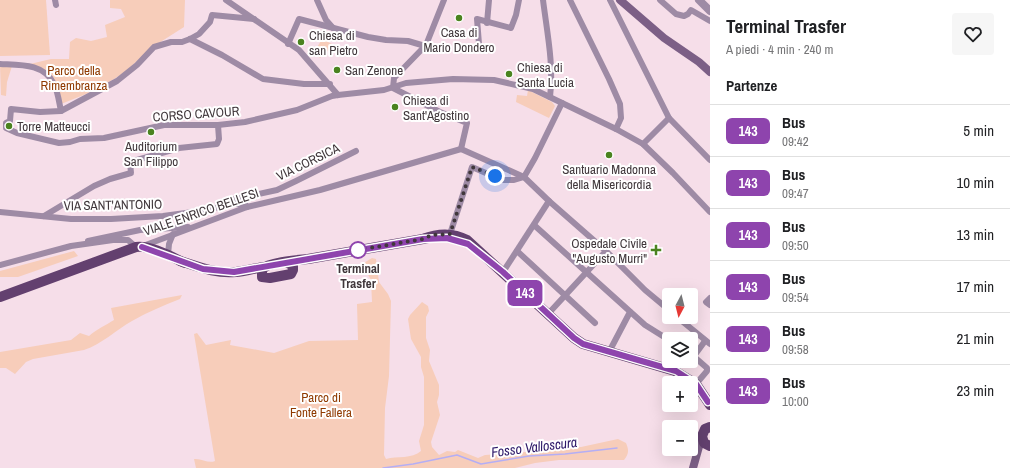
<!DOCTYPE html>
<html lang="it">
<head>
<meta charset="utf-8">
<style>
  body { margin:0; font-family:"Archivo Narrow",sans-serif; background:#f6f6f6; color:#202124; height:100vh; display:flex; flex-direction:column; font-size:15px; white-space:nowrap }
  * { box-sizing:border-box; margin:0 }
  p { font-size:13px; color:#757577 }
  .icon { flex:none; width:22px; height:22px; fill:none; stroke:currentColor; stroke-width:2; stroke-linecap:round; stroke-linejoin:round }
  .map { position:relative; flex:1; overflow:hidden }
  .drawer { display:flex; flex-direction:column; background:#fff; width:300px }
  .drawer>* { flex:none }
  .badge { padding:0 8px; border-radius:6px; font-size:14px; line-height:26px }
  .needle { width:26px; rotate:187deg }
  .buttons { position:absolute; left:662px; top:288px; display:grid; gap:8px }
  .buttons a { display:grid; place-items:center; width:36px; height:36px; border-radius:4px; background:#fff; box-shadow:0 4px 16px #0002; font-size:20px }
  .you { position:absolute; width:20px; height:20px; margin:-10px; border:3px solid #fff; border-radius:50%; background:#1a73e8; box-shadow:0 0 0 6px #1a73e833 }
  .map>.badge { position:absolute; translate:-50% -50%; box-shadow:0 0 0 2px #fff }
  h2 { padding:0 16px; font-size:15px; line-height:36px }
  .round { display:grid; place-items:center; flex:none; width:42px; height:42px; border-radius:4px; background:#f6f6f6 }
  .head { display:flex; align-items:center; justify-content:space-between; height:68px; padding:0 16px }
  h1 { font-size:19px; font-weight:700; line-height:30px }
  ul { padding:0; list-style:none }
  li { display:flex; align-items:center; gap:12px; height:52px; padding:0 16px; border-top:1px solid #e0e0e0 }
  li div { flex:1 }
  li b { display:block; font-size:15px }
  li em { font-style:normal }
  li .badge { min-width:44px; font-weight:700; text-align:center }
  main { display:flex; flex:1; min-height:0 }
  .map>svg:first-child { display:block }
  .green { fill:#f7cdba }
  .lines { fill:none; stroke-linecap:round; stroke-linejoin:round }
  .stream { stroke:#b4aef5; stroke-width:1.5 }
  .minor { stroke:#9e8ba5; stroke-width:6 }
  .tertiary { stroke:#9e8ba5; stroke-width:8 }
  .secondary { stroke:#7c5f86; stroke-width:8 }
  .primary { stroke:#63406f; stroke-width:10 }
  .line-casing { stroke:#fff; stroke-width:9 }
  .line { stroke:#8e44ad; stroke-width:6 }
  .walk { stroke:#40373b; stroke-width:4; stroke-dasharray:0 7.2 }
  .poi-dot { fill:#4a831f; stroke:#fff; stroke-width:1.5 }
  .stop-dot { fill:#fff; stroke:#8e44ad; stroke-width:2 }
  .labels { text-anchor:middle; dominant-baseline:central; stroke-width:4; stroke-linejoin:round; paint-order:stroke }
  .poi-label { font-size:13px; fill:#40373b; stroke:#fff; text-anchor:start }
  .park-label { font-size:13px; fill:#8f3a00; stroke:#fff }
  .street-label { font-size:13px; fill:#40373b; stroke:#fff }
  .stop-label { font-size:13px; font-weight:bold; fill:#40373b; stroke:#fff }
  .water-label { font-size:14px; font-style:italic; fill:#2e1969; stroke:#fff }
</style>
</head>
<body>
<main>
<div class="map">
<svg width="710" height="468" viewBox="0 0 710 468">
  <rect width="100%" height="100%" fill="#f6dee9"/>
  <g class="green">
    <polygon points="0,0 46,0 50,55 0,56"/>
    <polygon points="110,0 185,0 184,27 151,48 125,72 114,79 86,94 61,104 55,84 30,64 51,59 69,59 70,42 76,38 91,41 107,37 105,25 125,17 121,9 110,8"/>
    <polygon points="324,36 329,38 328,42 334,45 320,58 314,52"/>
    <polygon points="0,65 12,66 7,82 6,96 1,95"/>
    <polygon points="528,90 552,102 555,106 549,118 516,102 517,95 527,96"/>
    <polygon points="74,251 78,256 18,277 0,277 0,271"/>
    <path d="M372 258 376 259 379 282 388 294 391 301 389 376 385 408 384 455 386 459C397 456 412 459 421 451L419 441 424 425V377L421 367V357L411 339 408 319 410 315 422 302 428 306 429 311 426 317V338L430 350 429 361 439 385V395L437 402 440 415 431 442 432 447 439 455 447 451 455 452 458 450 478 458 485 455 555 450 565 447H581L618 439 626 443C629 450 629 454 624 460H559L535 463 515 468H196L194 459C202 458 208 464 215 461L194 334 197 333 206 345 231 340 230 345 274 353 309 341 358 340 357 304 372 302 371 280 362 264Z"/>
    <path d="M182 295 180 299C164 305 148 312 132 321 116 330 102 344 84 350L33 359 26 362 15 374 6 368H0V352L71 340 80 333 89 336C97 329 106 325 114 320L111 308Z"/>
  </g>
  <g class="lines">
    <polyline class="stream" points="383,468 413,464 457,455 481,464 529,456 565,454 617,448"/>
    <g class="minor">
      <polyline points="55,0 56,5"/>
      <polyline points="226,0 299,50 338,95"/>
      <polyline points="317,0 326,20 333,28"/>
      <polyline points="444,0 426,45 394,78 393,88 440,112 467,123 461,149"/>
      <path d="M543 0C547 32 554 65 550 97"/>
      <polyline points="610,0 669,118 710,160"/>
      <polyline points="660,0 676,14 684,16 688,14 691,10 710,21"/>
      <polyline points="254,19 212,15 210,22 199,34 190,39 182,42 171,42 154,47 137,65 117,81 61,111 40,112 11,109 10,121 6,123 6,128 17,133 59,143 70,142 80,139 104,138 164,125 218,125 245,122 297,110 332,96 338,95 384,90 406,83 453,79 494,80 533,89 616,129 621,118 620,104 609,79 570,0"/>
      <polyline points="487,23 489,0"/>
      <polyline points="190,39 222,55 263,79 304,84 330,84"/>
      <polyline points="288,44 299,19 368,37 386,40 408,41 425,46"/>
      <polyline points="479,44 477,19 511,28 516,15 519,0"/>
      <path d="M0 64C19 65 44 63 54 84 58 92 59 102 61 111"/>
      <polyline points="616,129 643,144 673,173 710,212"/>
      <polyline points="643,144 669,118"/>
      <polyline points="461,149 524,177 549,201 606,251 645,290 669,310"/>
      <polyline points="524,177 535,158 562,103"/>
      <polyline points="234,204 245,204 247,207"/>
      <polyline points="225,206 226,201 277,190 296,181 356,151"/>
      <polyline points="0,212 71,219 111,219 163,216 193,212 231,205"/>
      <polyline points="44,216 94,186 110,179 131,173 130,162 179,148 217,144 219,139 218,125"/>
      <polyline points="534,225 645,325 669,340"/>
      <polyline points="450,234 472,167 502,180 514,180 524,177"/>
      <polyline points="88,241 140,230 188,227"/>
      <polyline points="143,246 247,207 320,190 461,149"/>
      <polyline points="517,251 595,323"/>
      <polyline points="168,255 169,244 173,234"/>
      <polyline points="0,265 71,246 113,240 128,240 136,247"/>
      <polyline points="503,272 549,201"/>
      <polyline points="710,298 706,302 710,305"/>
      <polyline points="548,314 606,251"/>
      <polyline points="677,317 710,344"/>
      <polyline points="609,352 630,312"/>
      <polyline points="691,354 707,368 707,371 696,384"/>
      <polyline points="694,356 705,341"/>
    </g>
    <polyline class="tertiary" points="699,0 710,11"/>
    <g class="secondary">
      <polyline points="620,0 664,38 699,62 710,72"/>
      <polyline points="693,468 702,436"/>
    </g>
    <g class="primary">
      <path d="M423 239C438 233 452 232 467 240L574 338 583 344 675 371 696 384 710 405"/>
      <path d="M180 261C199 267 216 274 236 272 246 271 255 268 265 267"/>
      <path d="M286 262 293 266V270L291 274 270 278 262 277V269C269 262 297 260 308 259L423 239 428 238"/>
      <path d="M0 297 136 247C150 245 172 257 185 263"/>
      <polyline points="710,427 705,429 702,436 704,443 710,446"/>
    </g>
  </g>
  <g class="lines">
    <g class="line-casing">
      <polyline id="line" points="142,247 203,269 234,272 423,239 447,238 468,244 503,272 574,338 583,344 676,371 696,384 708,402"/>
    </g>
    <use href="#line" class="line"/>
    <polyline class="walk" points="358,250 423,239 432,235 450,234 472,167 495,176"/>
  </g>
  <g class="poi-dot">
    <circle cx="459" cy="18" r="4"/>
    <circle cx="301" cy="42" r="4"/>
    <circle cx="337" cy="70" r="4"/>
    <circle cx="509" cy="74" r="4"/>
    <circle cx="395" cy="107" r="4"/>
    <circle cx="9" cy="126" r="4"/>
    <circle cx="151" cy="132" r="4"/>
    <circle cx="609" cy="155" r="4"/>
    <path d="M654 244h4v4h4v4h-4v4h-4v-4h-4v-4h4z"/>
  </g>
  <circle class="stop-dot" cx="358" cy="250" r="8"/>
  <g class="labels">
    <g class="poi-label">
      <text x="459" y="32" text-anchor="middle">Casa di<tspan x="459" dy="15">Mario Dondero</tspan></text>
      <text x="309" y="35">Chiesa di<tspan x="309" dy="15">san Pietro</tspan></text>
      <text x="517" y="67">Chiesa di<tspan x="517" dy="15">Santa Lucia</tspan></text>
      <text x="345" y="70">San Zenone</text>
      <text x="403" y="100">Chiesa di<tspan x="403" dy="15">Sant'Agostino</tspan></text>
      <text x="17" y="126">Torre Matteucci</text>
      <text x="151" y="146" text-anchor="middle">Auditorium<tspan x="151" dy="15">San Filippo</tspan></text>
      <text x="609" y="169" text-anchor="middle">Santuario Madonna<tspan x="609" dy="15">della Misericordia</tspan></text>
      <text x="647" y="243" text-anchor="end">Ospedale Civile<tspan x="647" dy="15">"Augusto Murri"</tspan></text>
    </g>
    <g class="park-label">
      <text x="74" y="70">Parco della<tspan x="74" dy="15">Rimembranza</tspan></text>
      <text x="321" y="397">Parco di<tspan x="321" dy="15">Fonte Fallera</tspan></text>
    </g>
    <g class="street-label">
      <text transform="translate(196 114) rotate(-4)">CORSO CAVOUR</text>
      <text transform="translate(308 162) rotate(-26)">VIA CORSICA</text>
      <text transform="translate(113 205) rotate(-1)">VIA SANT'ANTONIO</text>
      <text transform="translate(201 212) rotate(-19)">VIALE ENRICO BELLESI</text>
    </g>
    <g class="stop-label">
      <text x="358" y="268">Terminal<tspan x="358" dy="15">Trasfer</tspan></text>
    </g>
    <g class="water-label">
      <text transform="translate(534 447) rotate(-7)">Fosso Valloscura</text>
    </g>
  </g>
</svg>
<div class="buttons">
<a><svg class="needle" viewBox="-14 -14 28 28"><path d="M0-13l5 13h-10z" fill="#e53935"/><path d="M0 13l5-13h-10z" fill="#757577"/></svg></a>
<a><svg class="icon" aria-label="layers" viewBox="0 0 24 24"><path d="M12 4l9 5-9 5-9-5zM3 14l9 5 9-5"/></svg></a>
<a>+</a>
<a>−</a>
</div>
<div class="you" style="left:495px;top:176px"></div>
<b class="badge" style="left:525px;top:293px;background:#8e44ad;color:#fff">143</b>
</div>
<section class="drawer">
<div class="head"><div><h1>Terminal Trasfer</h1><p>A piedi · 4 min · 240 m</p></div><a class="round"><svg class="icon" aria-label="heart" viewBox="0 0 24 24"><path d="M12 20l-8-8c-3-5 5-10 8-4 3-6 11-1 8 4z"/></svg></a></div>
<h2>Partenze</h2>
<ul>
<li><span class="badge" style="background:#8e44ad;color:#fff">143</span><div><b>Bus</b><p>09:42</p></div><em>5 min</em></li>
<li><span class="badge" style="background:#8e44ad;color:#fff">143</span><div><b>Bus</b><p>09:47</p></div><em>10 min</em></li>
<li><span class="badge" style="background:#8e44ad;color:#fff">143</span><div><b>Bus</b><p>09:50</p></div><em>13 min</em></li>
<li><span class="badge" style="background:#8e44ad;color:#fff">143</span><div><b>Bus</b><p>09:54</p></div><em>17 min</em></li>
<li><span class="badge" style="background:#8e44ad;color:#fff">143</span><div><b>Bus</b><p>09:58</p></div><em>21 min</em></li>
<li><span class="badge" style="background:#8e44ad;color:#fff">143</span><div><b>Bus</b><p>10:00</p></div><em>23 min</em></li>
</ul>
</section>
</main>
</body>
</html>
